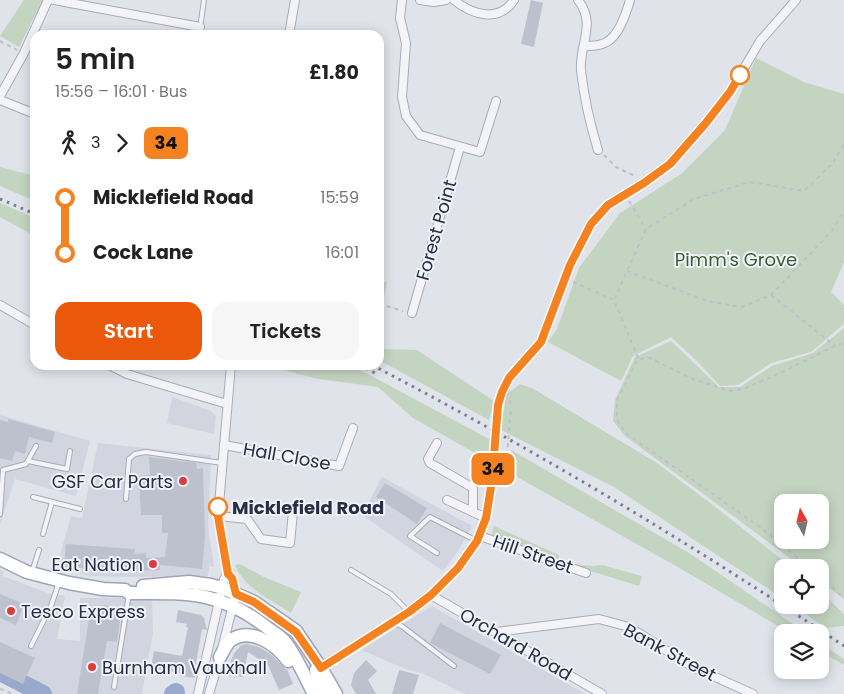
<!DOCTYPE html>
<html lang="en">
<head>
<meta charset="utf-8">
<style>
  body { margin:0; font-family:Poppins,sans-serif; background:#f6f6f6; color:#222; height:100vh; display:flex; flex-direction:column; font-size:19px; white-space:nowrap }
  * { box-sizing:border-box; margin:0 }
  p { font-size:16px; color:#767676 }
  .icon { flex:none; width:28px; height:28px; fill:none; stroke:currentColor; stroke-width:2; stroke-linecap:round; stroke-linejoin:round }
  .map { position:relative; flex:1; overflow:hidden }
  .sheet { position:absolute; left:30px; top:30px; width:354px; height:340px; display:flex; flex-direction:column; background:#fff; border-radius:15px; box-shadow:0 2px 12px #0003 }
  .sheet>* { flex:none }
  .badge { padding:0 10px; border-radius:8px; font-size:18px; line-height:32px }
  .needle { width:32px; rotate:352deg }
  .buttons { position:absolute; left:774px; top:494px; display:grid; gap:10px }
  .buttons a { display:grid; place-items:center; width:55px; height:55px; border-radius:10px; background:#fff; box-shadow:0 2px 12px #0003; font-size:25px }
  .map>.badge { position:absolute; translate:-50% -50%; box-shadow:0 0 0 2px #fff }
  .legs { display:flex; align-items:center; gap:8px; height:55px; padding:0 25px; font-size:16px }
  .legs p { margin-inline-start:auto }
  .head { display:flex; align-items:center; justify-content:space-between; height:85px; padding:0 25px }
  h1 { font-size:28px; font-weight:600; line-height:38px }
  .cta { display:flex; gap:10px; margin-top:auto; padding:10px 25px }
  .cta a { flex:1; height:58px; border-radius:15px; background:#ea580c; color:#fff; font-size:20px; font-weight:600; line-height:58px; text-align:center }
  .cta a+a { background:#f6f6f6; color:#222 }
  ul { padding:0 25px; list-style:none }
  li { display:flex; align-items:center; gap:18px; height:55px; font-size:19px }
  li i { display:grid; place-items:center; width:8px; height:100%; margin:0 6px; background:currentColor }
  li i::after { content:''; width:12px; height:12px; margin:-6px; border:4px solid; border-radius:50%; background:#fff }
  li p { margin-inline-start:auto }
  li:first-child i { background:linear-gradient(#0000 50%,currentColor 0) }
  li:last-child i { background:linear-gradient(currentColor 50%,#0000 0) }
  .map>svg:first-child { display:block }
  .built { fill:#d2d5e0 }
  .green { fill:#c3d5c1; fill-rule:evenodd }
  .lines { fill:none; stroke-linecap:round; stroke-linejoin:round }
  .river { stroke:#98a9cd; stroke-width:18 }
  .building { fill:#bdc1ce }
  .service-casing { stroke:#a8acb8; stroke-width:6 }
  .minor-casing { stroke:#a8acb8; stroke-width:10 }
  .primary-casing { stroke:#9fa4b7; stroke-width:15 }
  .path { stroke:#bfc0c9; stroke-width:2; stroke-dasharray:4 4; stroke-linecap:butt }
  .service { stroke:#f4f4f8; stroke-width:4 }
  .minor { stroke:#f4f4f8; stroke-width:8 }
  .primary { stroke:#fff; stroke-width:12 }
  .rail { stroke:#787f95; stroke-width:3; stroke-dasharray:2.5 5; stroke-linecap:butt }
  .minor-bridge-casing { stroke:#a8acb8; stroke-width:10; stroke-linecap:butt }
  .path-bridge { stroke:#bfc0c9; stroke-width:2; stroke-dasharray:4 4; stroke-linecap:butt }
  .minor-bridge { stroke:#f4f4f8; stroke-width:8 }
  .line-1-casing { stroke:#fff; stroke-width:11 }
  .line-1 { stroke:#f58220; stroke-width:8 }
  .stop-1-dot { fill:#fff; stroke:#f58220; stroke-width:2.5 }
  .poi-dot { fill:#da3d3b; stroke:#f0f2f8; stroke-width:2 }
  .labels { text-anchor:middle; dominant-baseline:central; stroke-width:4; stroke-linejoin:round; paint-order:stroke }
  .street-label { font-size:18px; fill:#272d44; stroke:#f0f2f8 }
  .park-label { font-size:18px; fill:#356033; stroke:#f0f2f8 }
  .poi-label { font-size:18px; fill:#272d44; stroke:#f0f2f8; text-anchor:end }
  .stop-label { font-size:18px; font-weight:bold; fill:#272d44; stroke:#f0f2f8; text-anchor:start }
</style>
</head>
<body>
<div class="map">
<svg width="844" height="694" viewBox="0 0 844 694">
  <rect width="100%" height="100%" fill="#e0e3ea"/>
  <g class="built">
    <polygon points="172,397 211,411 216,416 214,434 167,423"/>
    <polygon points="0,415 90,441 76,496 15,479 0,524"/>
    <polygon points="98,443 211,455 208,527 214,567 209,566 208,576 120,577 91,576 56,569 71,516 82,518"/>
    <polygon points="382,477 472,526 458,551 443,571 362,515"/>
    <polygon points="0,570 4,572 2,576 8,578 48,593 65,596 57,639 80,641 80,598 152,598 153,632 142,694 42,694 0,674"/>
    <polygon points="432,606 585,694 465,694 424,674 406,669 361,650"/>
  </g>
  <g class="green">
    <polygon points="24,0 43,0 19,47 0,36"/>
    <polygon points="756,58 804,82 844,94 844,262 831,292 844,305 844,324 811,352 771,363 738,385 720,386 698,362 671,337 633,356 621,381 548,342 557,329 579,268 620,213 681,174 725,130"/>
    <polygon points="0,167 35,176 35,201 0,186"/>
    <polygon points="0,203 35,218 35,236 0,217"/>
    <polygon points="379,281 387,282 381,313 379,313"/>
    <path d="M844 328V599L820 581V568L802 567 625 436 613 421 615 400 635 357 671 341 719 387H740L772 366 813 353ZM782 502H820V540H782Z"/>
    <polygon points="379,344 384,349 417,350 494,401 489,420 379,360"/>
    <polygon points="262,365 351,365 491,440 489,461 413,418 378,387 319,379"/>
    <polygon points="520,384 532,388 657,463 718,509 791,567 782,568 782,598 614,487 501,430 506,395"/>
    <polygon points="511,450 689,553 805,632 788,632 683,570 510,473"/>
    <polygon points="494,526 559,555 559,558 491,535"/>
    <path d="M240 564 264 577 301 592 291 613C270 599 245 589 235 565Z"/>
    <polygon points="572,564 593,566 602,565 642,576 639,586 571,565"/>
    <polygon points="820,591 844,614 844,626 826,628 792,605 820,605"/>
    <polygon points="820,643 844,659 844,665 820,651"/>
  </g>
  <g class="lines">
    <g class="river">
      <polyline points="0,672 43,694"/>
      <polyline points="173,694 176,692"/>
    </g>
  </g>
  <g class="building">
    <polygon points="531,0 543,3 534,47 521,44"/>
    <polygon points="8,419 55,432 52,443 29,437 25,454 15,451 12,461 0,458 0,420 8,422"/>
    <polygon points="149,457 196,463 197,469 203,468 205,535 202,569 160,565 160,570 130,571 64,567 66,544 135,549 134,554 146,553 146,558 165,557 168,533 162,533 162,515 141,515 139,476 150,475"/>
    <polygon points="385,483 427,508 417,524 376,497"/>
    <polygon points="0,594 24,604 16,625 0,618"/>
    <polygon points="106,605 121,613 117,642 107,641 98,694 77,694 91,607"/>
    <polygon points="178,610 201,615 204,618 207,630 202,629 196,663 198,663 195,678 180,676 180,673 151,668 154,651 182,656 188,627 186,627 187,624 176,622"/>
    <polygon points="440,623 501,655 490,674 430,643"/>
    <polygon points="0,642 35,658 23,684 0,673"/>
    <polygon points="247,644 259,647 272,655 286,670 287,669 293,684 279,690 268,665 248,652 243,677 228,675 231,659 232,659 234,653 240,647 239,646"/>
    <polygon points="366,660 377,671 368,680 376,694 356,694 351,685 354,673"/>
    <polygon points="399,670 419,675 413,694 392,694"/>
  </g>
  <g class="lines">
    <g class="service-casing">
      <g id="service">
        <polyline points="199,35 204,0"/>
        <polyline points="28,461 67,469 70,451"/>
        <polyline points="33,497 80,509"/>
        <polyline points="126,499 129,459 135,454 146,452 222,463"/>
        <polyline points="0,514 3,470 26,464 36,446"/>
        <polyline points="43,534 52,502"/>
        <polyline points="437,553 410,536 430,517 477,541"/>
        <polyline points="351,570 391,594 409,612"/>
        <polyline points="32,572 39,550"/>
        <polyline points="393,622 403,627 454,666"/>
        <polyline points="31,646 51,606 59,582"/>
        <polyline points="114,687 129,594"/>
      </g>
    </g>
    <g class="minor-casing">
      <g id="minor">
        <polyline points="54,0 200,27"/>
        <polyline points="402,0 400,18 406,43 402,97 406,116 420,135 480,152 496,101"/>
        <polyline points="420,0 434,2 446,0"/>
        <path d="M454 0C472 15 499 23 514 0"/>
        <path d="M578 0C597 24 579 44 581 70 584 98 590 124 598 150"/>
        <polyline points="289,35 295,0"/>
        <path d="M585 46C590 46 597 46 602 44 618 40 626 14 630 0"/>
        <polyline points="0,96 24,53 48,0"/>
        <polyline points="0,100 35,114"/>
        <polyline points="0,305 35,325"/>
        <polyline points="412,313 460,147"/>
        <polyline points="109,365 127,374 227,404"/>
        <polyline points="498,405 509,378 541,342 570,265 591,224 608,205 644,183 670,164 705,124 730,92 760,41 796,0"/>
        <polyline points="437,443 428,459 430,463 473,488 473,512 486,518"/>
        <polyline points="224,445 339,466 353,428"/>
        <polyline points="447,500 473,512"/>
        <polyline points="218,516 247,519 261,539 290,543 293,512"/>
        <polyline points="480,536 586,573"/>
        <polyline points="431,595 602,694"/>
        <polyline points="496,632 599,619 629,627 693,667 753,694"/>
        <polyline points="318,669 409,612 431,595 458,568 477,541 486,518 492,481 494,457"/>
        <polyline points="198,694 224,579 228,574"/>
        <polyline points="209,694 220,657 236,593 232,578 228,574 218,516 231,365"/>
      </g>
    </g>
    <g class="primary-casing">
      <g id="primary">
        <path d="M0 559 27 572 69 583 103 589 125 590 129 593C185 593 218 590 265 626 271 631 281 636 286 643 297 658 305 677 314 694"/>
        <polyline points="143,586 189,582 211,585 223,588 254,602 296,631 321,668 336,694"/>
        <path d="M220 657C223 652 226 644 231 640 251 627 276 644 288 661"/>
        <polyline points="316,670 323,694"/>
      </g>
    </g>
    <g class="path">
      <polyline points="0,41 17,50"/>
      <polyline points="604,155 616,167 637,177"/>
      <polyline points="629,201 646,229"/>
      <polyline points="627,271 707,301 741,307 771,295 832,231 844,210"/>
      <polyline points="573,282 614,300"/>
      <polyline points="771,295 835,346"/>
      <polyline points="379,304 403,311"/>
      <polyline points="638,358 614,300 646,229 694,199 750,182 804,191 832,164 844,144"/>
      <polyline points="510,400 511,407"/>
      <polyline points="502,473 507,455"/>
      <polyline points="810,568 760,527 627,434 617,420 617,400 638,359 650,358 693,379 730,391 746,388 782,372 835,346 844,343"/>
      <polyline points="820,577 844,598"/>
      <polyline points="0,689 13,694"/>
    </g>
    <use href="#service" class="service"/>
    <use href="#minor" class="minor"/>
    <use href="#primary" class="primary"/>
    <g class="rail">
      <polyline points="0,199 35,214"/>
      <polyline points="359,365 377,374"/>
      <path d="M372 365C535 450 692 544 844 646"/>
    </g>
    <g class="minor-bridge-casing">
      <polyline id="minor-bridge" points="494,457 498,405"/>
    </g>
    <polyline class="path-bridge" points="507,455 511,407"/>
    <use href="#minor-bridge" class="minor-bridge"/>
  </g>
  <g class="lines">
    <g class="line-1-casing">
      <polyline id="line-1" points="218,507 218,516 228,574 232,578 236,594 254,602 296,632 321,668 409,612 431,595 458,568 477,541 486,518 492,481 498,405 502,392 509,378 541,342 570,265 591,224 608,205 644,183 670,164 705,124 730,92 740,75"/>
    </g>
    <use href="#line-1" class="line-1"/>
  </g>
  <g class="stop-1-dot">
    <circle cx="740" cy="75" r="9"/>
    <circle cx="218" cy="507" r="9"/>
  </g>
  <g class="poi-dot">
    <circle cx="183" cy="481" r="5"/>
    <circle cx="153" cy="564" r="5"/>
    <circle cx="11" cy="611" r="5"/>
    <circle cx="92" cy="667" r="5"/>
  </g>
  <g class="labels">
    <g class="street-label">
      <text transform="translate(436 230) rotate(-74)">Forest Point</text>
      <text transform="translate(287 456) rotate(10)">Hall Close</text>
      <text transform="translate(533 554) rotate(19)">Hill Street</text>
      <text transform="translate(516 644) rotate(30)">Orchard Road</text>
      <text transform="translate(670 652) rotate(28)">Bank Street</text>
    </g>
    <g class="park-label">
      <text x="736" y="259">Pimm's Grove</text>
    </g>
    <g class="poi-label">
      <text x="173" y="481">GSF Car Parts</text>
      <text x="143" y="564">Eat Nation</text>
      <text x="21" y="611" text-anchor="start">Tesco Express</text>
      <text x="102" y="667" text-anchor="start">Burnham Vauxhall</text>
    </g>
    <g class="stop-label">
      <text x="232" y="507">Micklefield Road</text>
    </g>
  </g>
</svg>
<div class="buttons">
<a><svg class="needle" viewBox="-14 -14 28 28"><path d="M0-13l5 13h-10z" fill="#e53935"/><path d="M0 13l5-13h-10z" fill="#767676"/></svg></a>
<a><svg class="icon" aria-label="locate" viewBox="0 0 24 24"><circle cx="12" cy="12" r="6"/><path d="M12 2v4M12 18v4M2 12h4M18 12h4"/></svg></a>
<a><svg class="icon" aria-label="layers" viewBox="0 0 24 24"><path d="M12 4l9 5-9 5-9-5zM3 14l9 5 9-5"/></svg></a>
</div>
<b class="badge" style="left:493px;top:469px;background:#f58220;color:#111">34</b>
<section class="sheet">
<div class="head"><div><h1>5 min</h1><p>15:56 – 16:01 · Bus</p></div><b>£1.80</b></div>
<div class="legs"><svg class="icon" aria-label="walk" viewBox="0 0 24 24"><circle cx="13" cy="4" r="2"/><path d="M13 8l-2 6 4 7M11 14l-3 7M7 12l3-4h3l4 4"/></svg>3<svg class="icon" aria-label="forward" viewBox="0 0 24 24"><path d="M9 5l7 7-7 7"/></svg><b class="badge" style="background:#f58220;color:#111">34</b></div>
<ul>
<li><i style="color:#f58220"></i><b>Micklefield Road</b><p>15:59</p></li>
<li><i style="color:#f58220"></i><b>Cock Lane</b><p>16:01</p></li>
</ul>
<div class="cta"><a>Start</a><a>Tickets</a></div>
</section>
</div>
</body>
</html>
